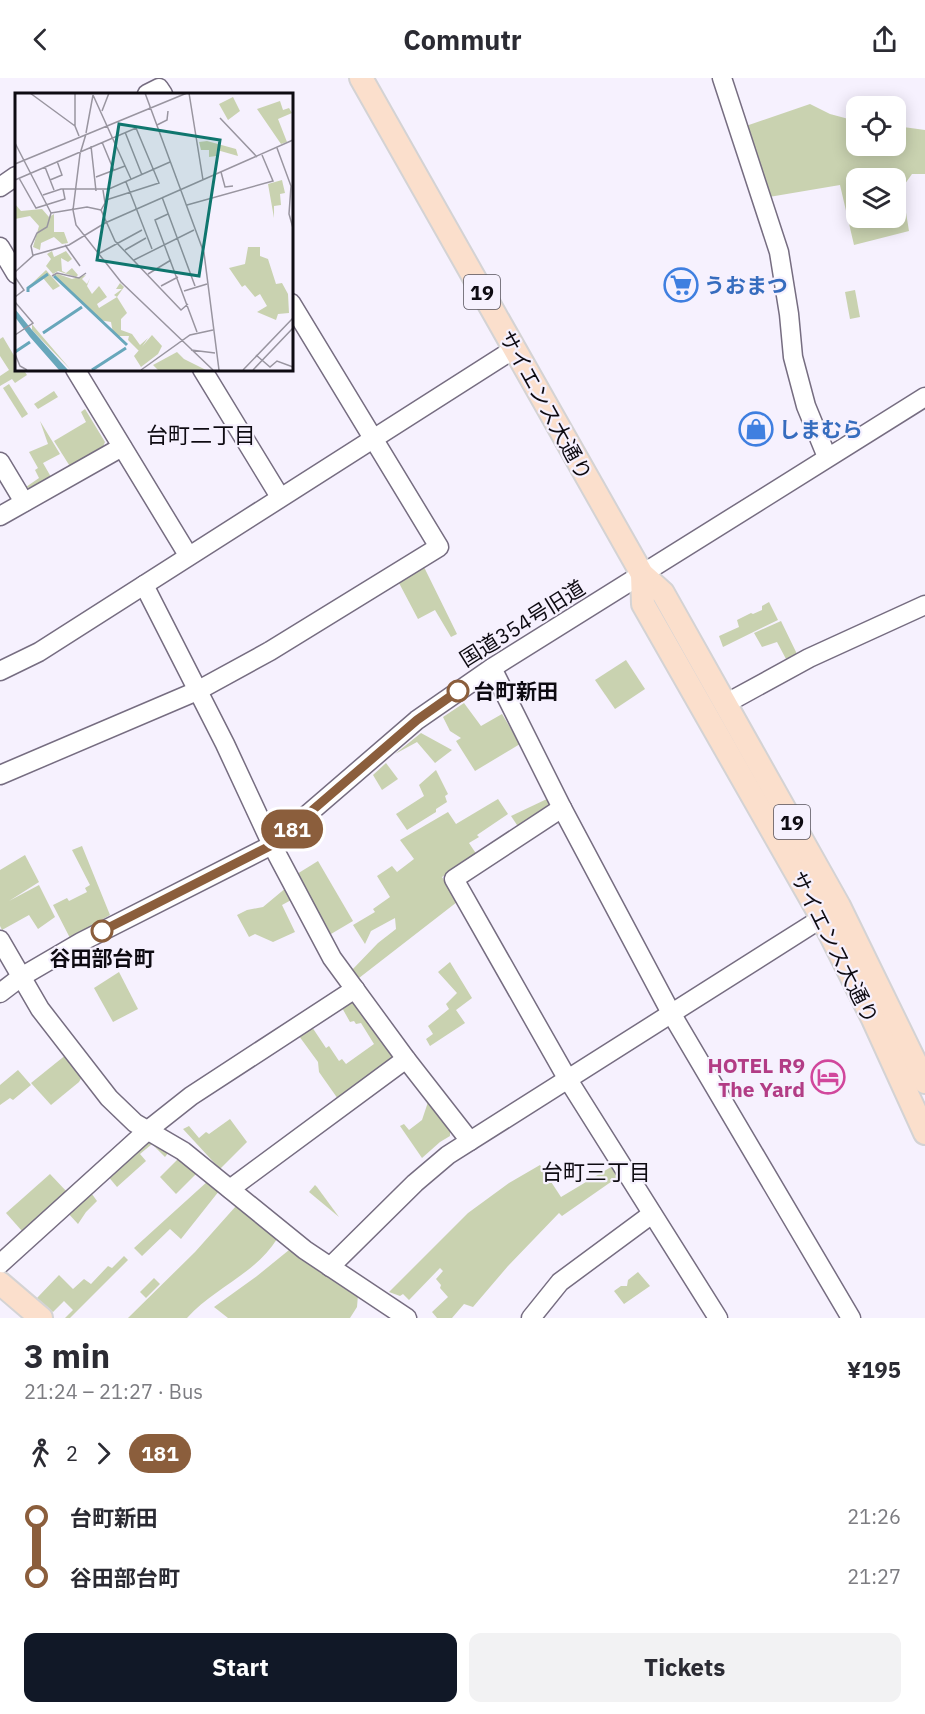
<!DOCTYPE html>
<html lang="en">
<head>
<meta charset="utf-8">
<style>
  body { margin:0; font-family:"IBM Plex Sans","Noto Sans JP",sans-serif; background:#f2f2f3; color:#2b2b33; height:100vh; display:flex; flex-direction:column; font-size:22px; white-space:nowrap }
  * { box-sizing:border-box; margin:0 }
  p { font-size:20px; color:#7c7c81 }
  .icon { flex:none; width:33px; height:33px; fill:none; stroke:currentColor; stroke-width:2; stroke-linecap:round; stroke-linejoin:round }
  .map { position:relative; height:1240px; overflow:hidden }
  .panel { display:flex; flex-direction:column; background:#fff; flex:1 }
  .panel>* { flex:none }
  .badge { padding:0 12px; border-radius:20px; font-size:21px; line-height:39px }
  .buttons { position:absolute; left:846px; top:18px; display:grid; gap:12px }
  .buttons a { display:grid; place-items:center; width:60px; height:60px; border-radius:12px; background:#fff; box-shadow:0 3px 15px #0003; font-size:30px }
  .map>.badge { position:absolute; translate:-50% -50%; box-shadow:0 0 0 3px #fff }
  .legs { display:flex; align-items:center; gap:9px; height:66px; padding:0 24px; font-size:20px }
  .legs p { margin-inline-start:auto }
  .headline { display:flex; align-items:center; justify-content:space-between; height:102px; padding:0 24px }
  h1 { font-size:33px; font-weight:700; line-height:45px }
  .cta { display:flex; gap:12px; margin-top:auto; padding:12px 24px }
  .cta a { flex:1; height:69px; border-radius:12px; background:#111827; color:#fff; font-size:24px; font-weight:700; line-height:69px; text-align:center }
  .cta a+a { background:#f2f2f3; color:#2b2b33 }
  ul { padding:0 24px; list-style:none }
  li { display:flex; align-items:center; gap:21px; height:60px; font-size:22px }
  li i { display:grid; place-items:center; width:9px; height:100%; margin:0 8px; background:currentColor }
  li i::after { content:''; width:15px; height:15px; margin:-8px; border:4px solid; border-radius:50%; background:#fff }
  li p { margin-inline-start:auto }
  li:first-child i { background:linear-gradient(#0000 50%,currentColor 0) }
  li:last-child i { background:linear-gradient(currentColor 50%,#0000 0) }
  header { display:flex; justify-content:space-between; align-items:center; height:78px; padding:0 24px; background:#fff; font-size:27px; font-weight:700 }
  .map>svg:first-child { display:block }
  .green { fill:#c9d2b0; fill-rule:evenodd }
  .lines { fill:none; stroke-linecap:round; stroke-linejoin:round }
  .minor-casing { stroke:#766d81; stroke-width:21 }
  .major-casing { stroke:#d4d3d4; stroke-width:26 }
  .minor { stroke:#fff; stroke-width:18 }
  .major { stroke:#fbdfcc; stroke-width:22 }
  .line-1-casing { stroke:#fff; stroke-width:14 }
  .line-1 { stroke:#8b5e3c; stroke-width:9 }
  .stop-1-dot { fill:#fff; stroke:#8b5e3c; stroke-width:3 }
  .labels { text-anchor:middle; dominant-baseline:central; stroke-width:4.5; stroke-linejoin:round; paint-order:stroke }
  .shield { fill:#f6f1fe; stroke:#545059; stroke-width:1.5 }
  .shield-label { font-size:20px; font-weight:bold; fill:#0e0b12 }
  .shop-label { font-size:21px; font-weight:bold; fill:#366cbe; stroke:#f6f1fe; text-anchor:start }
  .street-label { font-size:21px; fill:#0e0b12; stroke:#f6f1fe }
  .stop-label { font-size:21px; font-weight:bold; fill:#0e0b12; stroke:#f6f1fe; text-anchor:start }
  .hotel-label { font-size:21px; font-weight:bold; fill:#b23c85; stroke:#f6f1fe; text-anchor:end }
  .neighbourhood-label { font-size:22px; fill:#0e0b12; stroke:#f6f1fe }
  .inset-river { fill:none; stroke:#68a7bb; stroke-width:3 }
  .inset-road { fill:none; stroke:#9995a0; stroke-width:1.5 }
  .view { fill:#0f766e; fill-opacity:0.15; stroke:#0f766e; stroke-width:3 }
  .inset-edge { fill:none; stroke:#0e0b12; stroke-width:3 }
</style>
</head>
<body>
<header><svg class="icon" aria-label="back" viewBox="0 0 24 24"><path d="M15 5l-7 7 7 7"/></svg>Commutr<svg class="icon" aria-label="share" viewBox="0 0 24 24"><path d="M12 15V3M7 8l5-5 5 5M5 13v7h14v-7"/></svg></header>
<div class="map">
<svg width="925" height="1240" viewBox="0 0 925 1240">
  <rect width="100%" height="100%" fill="#f6f1fe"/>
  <g class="green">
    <path d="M810 26 830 36 856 43V68H896V48L925 52V96H912L902 110 909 153 854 167 840 107 769 119 743 49ZM856 100H896V140H856Z"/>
    <polygon points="855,212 860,239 850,241 845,214"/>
    <polygon points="3,259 16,281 16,291 23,291 27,297 15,305 12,301 0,308 0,298 9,292 0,278 0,261"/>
    <polygon points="9,306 28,336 22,340 3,310"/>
    <polygon points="54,313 58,319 38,331 34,326"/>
    <polygon points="85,331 105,364 102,371 71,390 54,363 86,344 81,334"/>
    <polygon points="40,343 60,376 43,385 51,399 29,410 26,409 39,400 35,392 38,390 29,374 48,366"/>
    <polygon points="424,489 457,556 451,559 435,532 418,541 399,505"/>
    <polygon points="769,524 778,542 723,569 719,558 739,549 737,542 751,535 753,536 762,532 762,528"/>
    <polygon points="781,543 797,576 786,581 777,564 762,569 754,555"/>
    <polygon points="626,582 645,611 615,631 595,602"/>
    <polygon points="464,625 481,648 502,636 520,666 475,693 456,663 461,660 450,653 443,639"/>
    <polygon points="421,655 452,672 435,685 417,664 395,676"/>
    <polygon points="386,685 398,701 382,712 373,697"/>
    <polygon points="436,692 448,716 445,718 447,724 436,731 436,734 407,752 396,736 424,718 419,707"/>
    <polygon points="549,720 551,722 549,729 519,750 511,738"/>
    <polygon points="498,721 508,736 477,757 479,759 469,765 477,777 442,799 457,824 359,900 352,892 378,865 396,851 395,840 371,853 365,866 353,847 375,834 373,831 390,819 377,798 392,788 397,794 414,781 400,762 448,734 456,746"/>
    <polygon points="82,768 110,837 70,860 53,827 67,820 69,823 87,814 85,810 90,807 72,772"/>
    <polygon points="25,777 39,804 9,823 39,807 55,839 38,851 29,837 2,852 0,848 0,792"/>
    <polygon points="318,783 353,843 331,856 297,796"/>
    <polygon points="287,809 293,821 282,827 295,854 273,864 255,856 249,859 237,837 247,832 263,829"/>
    <polygon points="450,884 472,920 456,932 465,945 430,968 426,961 433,956 428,948 449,931 446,926 457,915 438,894"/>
    <polygon points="119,894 138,931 113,944 94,910"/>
    <polygon points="353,922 394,972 393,982 338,1021 319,994 318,984 299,958 312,949 326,970 329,968 339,983 342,981 346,986 374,966 361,945 356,946 354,943 350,944 341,928"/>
    <polygon points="67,976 83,997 79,1004 51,1027 31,1005"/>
    <polygon points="18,992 31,1007 13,1022 10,1020 0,1027 0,1007"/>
    <polygon points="428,1024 450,1050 450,1058 440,1064 422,1080 400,1048 404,1046 409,1052 422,1042"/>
    <polygon points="230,1041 247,1064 220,1091 183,1051 189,1048 199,1060 206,1054 209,1056"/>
    <polygon points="156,1062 168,1075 165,1079 152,1066 140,1076 146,1083 117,1109 107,1097 145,1064"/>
    <polygon points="180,1079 198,1094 176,1116 160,1099"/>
    <polygon points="540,1087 561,1119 611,1089 618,1099 562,1138 559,1135 508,1188 473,1229 464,1226 452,1240 437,1240 432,1234 448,1219 440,1210 441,1207 436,1201 443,1193 440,1190 409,1222 403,1216 400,1218 389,1214 468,1135 509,1105"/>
    <polygon points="50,1096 67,1114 22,1153 6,1135"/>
    <polygon points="208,1103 219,1113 181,1161 170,1151 142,1178 134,1170"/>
    <polygon points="315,1107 317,1109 339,1139 309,1114"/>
    <polygon points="89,1112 97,1123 86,1134 78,1146 66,1133"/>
    <path d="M236 1128 277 1161C255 1196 214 1210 187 1240H128L195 1174Z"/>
    <polygon points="289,1172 358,1217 357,1229 350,1240 228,1240 214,1229 257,1198"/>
    <polygon points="124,1178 128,1182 70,1240 65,1240 73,1232 64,1223 53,1234 37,1220 59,1197 73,1211 84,1201 91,1206 108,1188 112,1190"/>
    <polygon points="638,1194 650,1208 624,1226 614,1213 621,1208 627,1208 628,1202"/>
    <polygon points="154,1200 160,1206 146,1220 140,1214"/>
  </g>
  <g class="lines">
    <g class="minor-casing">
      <g id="minor">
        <polyline points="722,0 779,174 789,236 793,279 806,328 827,379"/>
        <polyline points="147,16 159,10 163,16"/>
        <polyline points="0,109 16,98"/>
        <polyline points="0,169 16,196"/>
        <polyline points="75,291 188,477"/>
        <polyline points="202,291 280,419"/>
        <polyline points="0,384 24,424"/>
        <polyline points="0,438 122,369"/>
        <polyline points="144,507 225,666 272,767 332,880 406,981 470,1063"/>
        <polyline points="492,590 562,730 671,935 851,1240"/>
        <polyline points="0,593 39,574 514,271"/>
        <polyline points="725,626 809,580 925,527"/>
        <polyline points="0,697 197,613 270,573 439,469 291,225"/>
        <polyline points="562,730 454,801 567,1000 718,1240"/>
        <polyline points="0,862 40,931 109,1020 135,1045 183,1073 305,1172 407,1240"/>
        <polyline points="0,915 21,899 81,864 272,767 417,642 492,590 925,319"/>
        <polyline points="230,1111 406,981"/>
        <polyline points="0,1186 148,1052 191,1018 355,911"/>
        <polyline points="330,1189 415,1105 448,1077 822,840"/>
        <polyline points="531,1240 560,1204 652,1136"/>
      </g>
    </g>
    <g class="major-casing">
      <g id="major">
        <polyline points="361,0 642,496 663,515 839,828 925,1004"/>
        <polyline points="642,496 643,526 822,840 873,941 925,1055"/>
        <polyline points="0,1205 41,1240"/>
      </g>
    </g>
    <use href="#minor" class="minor"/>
    <use href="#major" class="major"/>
  </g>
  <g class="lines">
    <g class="line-1-casing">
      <polyline id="line-1" points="102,853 272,767 417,642 458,613"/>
    </g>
    <use href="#line-1" class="line-1"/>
  </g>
  <defs>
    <g id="supermarket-ring" transform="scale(1.725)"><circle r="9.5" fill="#f6f1fe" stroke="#3f7fe0" stroke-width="1.5"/><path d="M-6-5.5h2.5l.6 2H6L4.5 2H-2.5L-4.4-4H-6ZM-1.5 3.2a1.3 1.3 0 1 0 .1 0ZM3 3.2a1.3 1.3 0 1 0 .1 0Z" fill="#3f7fe0"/></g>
    <g id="shop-ring" transform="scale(1.725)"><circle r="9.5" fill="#f6f1fe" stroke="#3f7fe0" stroke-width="1.5"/><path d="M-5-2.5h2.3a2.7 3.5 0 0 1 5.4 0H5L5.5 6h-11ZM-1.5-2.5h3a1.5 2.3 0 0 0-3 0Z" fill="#3f7fe0"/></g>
    <g id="hotel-ring" transform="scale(1.725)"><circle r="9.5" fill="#f6f1fe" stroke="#d1479c" stroke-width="1.5"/><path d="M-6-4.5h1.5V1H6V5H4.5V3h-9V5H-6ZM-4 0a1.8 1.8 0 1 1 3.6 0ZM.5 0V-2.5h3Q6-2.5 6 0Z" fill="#d1479c"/></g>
  </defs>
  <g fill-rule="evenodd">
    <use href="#supermarket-ring" x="681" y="207"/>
    <use href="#shop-ring" x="756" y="351"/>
    <use href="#hotel-ring" x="828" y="999"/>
  </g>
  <g class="stop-1-dot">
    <circle cx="458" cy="613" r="10"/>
    <circle cx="102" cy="853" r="10"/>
  </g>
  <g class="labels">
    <g class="shield">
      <rect x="464" y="197" width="36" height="34" rx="4.5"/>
      <rect x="774" y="727" width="36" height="34" rx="4.5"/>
    </g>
    <g class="shield-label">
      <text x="482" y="214">19</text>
      <text x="792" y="744">19</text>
    </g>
    <g class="shop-label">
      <text x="704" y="207">うおまつ</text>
      <text x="779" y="351">しまむら</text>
    </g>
    <g class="street-label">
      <text transform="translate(546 327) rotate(61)">サイエンス大通り</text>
      <text transform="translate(522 545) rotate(-32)">国道354号旧道</text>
      <text transform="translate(835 869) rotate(63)">サイエンス大通り</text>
    </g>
    <g class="stop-label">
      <text x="474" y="613">台町新田</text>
      <text x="102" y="880" text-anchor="middle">谷田部台町</text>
    </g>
    <g class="hotel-label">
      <text x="805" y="987">HOTEL R9<tspan x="805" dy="24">The Yard</tspan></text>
    </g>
    <g class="neighbourhood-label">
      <text x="201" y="356">台町二丁目</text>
      <text x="596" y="1093">台町三丁目</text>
    </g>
  </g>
  <g transform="translate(15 15)">
    <rect width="278" height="278" fill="#f6f1fe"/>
    <path d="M218 4 225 18 213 27 204 11ZM265 8 268 17 274 15 277 20 263 26 272 49 266 51 242 16ZM192 48 221 56 223 63 202 57 201 63 194 64V57H186L184 49ZM267 87 270 100 265 101 266 112 259 113V125L253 91ZM0 111 6 118 27 116 34 124 39 121V139H49L53 150 47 151 39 144 26 150 25 157 18 154 24 133 15 123 0 126ZM233 154H245V163L253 166 261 191 267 190 273 201 274 220 263 221 261 227 242 219 252 213 245 201 240 204 230 192 227 194 214 175 230 171ZM37 158 39 164 51 158 57 166 53 169 46 165 47 178 51 180 57 175 63 182 61 184 43 178 38 181 31 173 36 166 32 161ZM31 177 45 193 38 197 28 185 13 194ZM43 181 57 186 71 182 67 186 72 191 75 185 72 193 77 201 84 193 92 204 82 211 84 215 102 204 99 202 107 196H101L105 190 109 194 102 204 112 220 106 226V237L117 241 125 252 133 245 124 258 113 247 114 243H104L98 240 96 229 84 227 39 182ZM17 231 21 236 56 277 17 237ZM137 242 147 253 143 261 126 274 119 263ZM162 259 169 266 191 277H143L138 272Z" fill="#c9d2b0"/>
    <path d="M0 216 17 237 53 277H44L15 244 0 224Z" fill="#68a7bb"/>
    <path class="inset-river" d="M39 183 112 252M13 199V195L33 181M28 240 67 214M0 259 15 249M77 277 111 255"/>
    <path class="inset-road" d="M15 0 60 33M60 0V33L64 43M130 0 189 160 204 277M174 0 188 87M78 2 116 86M87 18 94 0M205 25 242 64M142 32 152 27 153 18M110 39 127 82M71 40 78 2M71 41 65 61 58 117 61 132 106 189 198 277M87 49 99 78M0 50 36 120 32 134 22 140 16 153 18 163M76 53 81 98M262 55 276 93 274 121 278 135M0 71 172 0M30 74 39 97M206 79 210 94 218 93M81 84 110 73M4 85 21 115 50 106 48 96M0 87 121 35 144 90 91 107M35 87 47 82 42 68M111 89 137 156M28 102 46 96H94L155 69M147 104 180 193M172 112 258 88 247 62M86 117 100 148 166 217 173 211M86 117 90 110 88 97M36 120 72 114 86 117M153 121 140 127 182 239M50 152 65 173M110 157 131 145M83 161 127 137M119 167 179 137M0 179 19 162 54 152 90 130 278 47M133 181 156 167M37 183 42 180 64 185 71 180M0 184 9 197 0 204M146 193 163 184M169 198 192 191M0 209 18 230 0 242M176 257 200 260M0 261 5 273 12 277M241 262 255 274 262 268 278 274M126 277 175 242 198 237M228 277 278 225M238 277 278 235"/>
    <path class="view" d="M104 31 205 47 184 183 82 167Z"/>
    <rect width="278" height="278" class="inset-edge"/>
  </g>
</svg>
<div class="buttons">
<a><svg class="icon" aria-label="locate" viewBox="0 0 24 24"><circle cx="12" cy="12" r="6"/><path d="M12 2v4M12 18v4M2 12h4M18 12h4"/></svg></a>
<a><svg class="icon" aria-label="layers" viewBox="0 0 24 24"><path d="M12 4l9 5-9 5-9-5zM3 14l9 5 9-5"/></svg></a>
</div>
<b class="badge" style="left:292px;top:751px;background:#8b5e3c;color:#fff">181</b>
</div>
<section class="panel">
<div class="headline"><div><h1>3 min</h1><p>21:24 – 21:27 · Bus</p></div><b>¥195</b></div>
<div class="legs"><svg class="icon" aria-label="walk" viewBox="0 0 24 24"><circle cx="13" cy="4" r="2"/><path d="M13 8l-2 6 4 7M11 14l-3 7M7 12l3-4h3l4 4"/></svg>2<svg class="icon" aria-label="forward" viewBox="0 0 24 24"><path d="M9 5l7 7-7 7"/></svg><b class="badge" style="background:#8b5e3c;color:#fff">181</b></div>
<ul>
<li><i style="color:#8b5e3c"></i><b>台町新田</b><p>21:26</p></li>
<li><i style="color:#8b5e3c"></i><b>谷田部台町</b><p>21:27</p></li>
</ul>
<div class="cta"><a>Start</a><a>Tickets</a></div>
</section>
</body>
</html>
